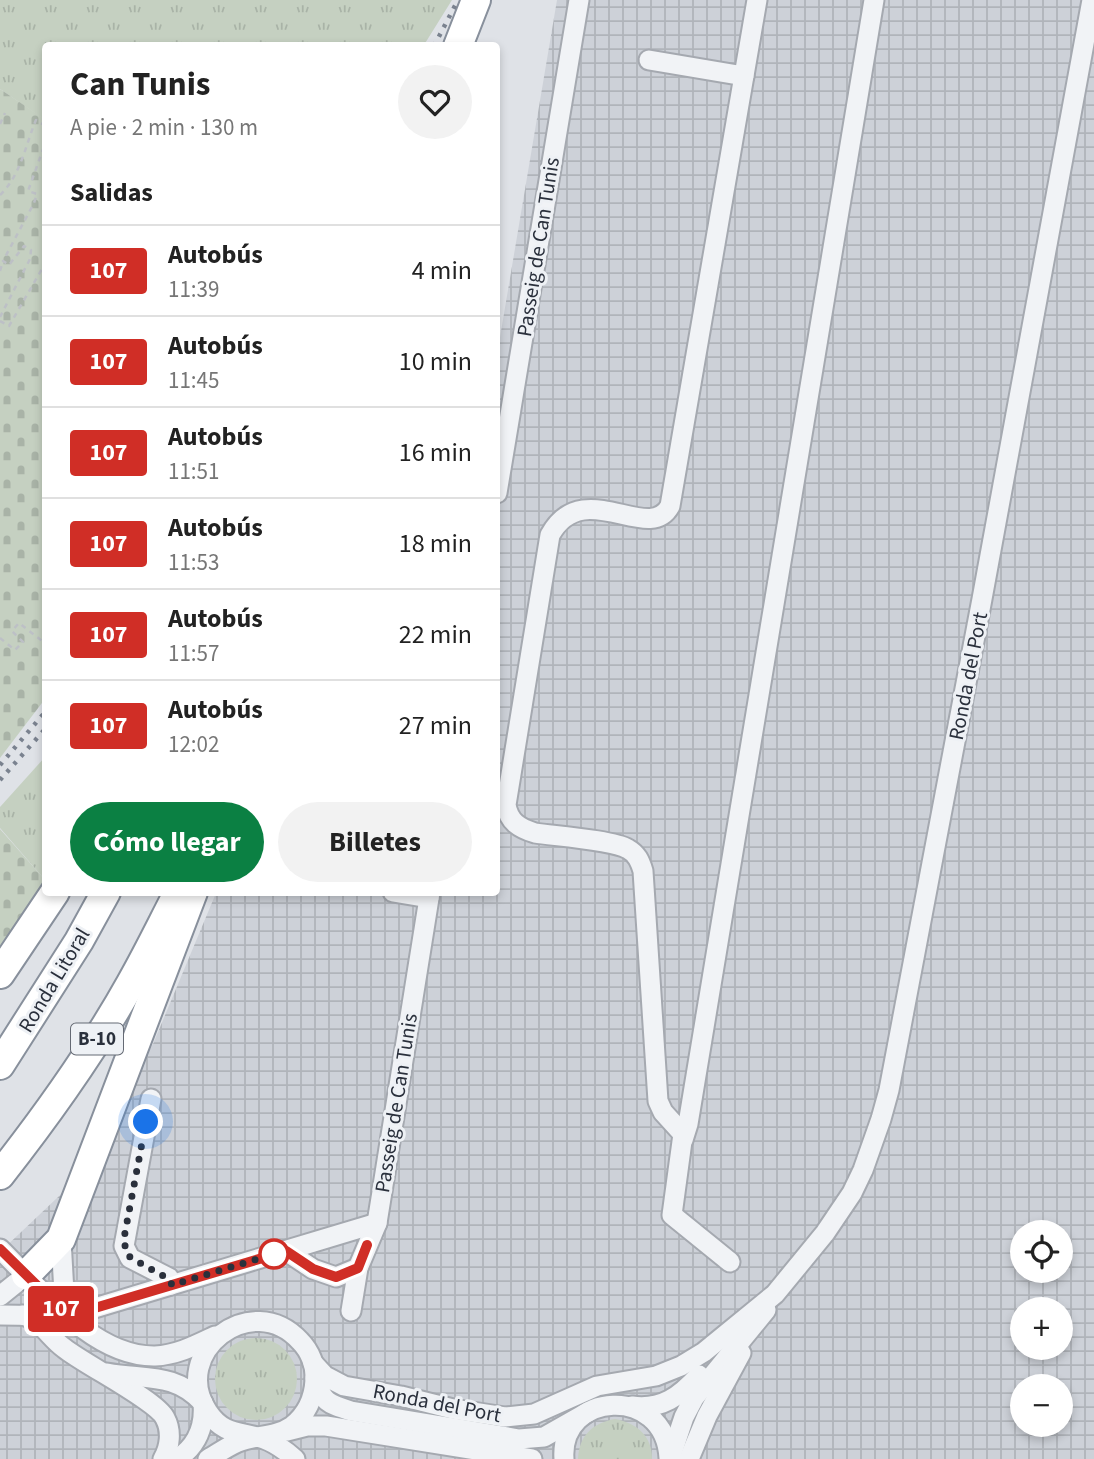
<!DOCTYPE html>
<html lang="es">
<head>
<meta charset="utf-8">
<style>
  body { margin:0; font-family:"Source Sans 3",sans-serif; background:#f2f2f2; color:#222; height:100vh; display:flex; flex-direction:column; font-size:26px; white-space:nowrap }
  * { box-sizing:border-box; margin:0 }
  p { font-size:23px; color:#767676 }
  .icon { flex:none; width:38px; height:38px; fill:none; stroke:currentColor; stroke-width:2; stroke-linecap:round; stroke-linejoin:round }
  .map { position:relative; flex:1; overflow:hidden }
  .panel { position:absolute; left:42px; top:42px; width:458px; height:854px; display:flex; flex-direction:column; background:#fff; border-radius:7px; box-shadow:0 4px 10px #0003 }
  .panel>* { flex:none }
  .badge { padding:0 14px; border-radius:5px; font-size:24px; line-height:46px }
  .controls { position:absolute; left:1010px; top:1220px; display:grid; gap:14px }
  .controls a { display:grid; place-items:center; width:63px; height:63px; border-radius:50%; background:#fff; box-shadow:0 4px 10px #0003; font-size:35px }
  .you { position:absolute; width:35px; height:35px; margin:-18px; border:5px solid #fff; border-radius:50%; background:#1a73e8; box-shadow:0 0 0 10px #1a73e833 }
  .map>.badge { position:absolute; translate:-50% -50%; box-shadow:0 0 0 4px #fff }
  h2 { padding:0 28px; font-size:26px; line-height:63px }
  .round { display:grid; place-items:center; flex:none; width:74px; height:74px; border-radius:37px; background:#f2f2f2 }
  .overview { display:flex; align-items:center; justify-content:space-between; height:119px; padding:0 28px }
  h1 { font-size:33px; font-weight:700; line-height:52px }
  .action { display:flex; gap:14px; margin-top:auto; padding:14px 28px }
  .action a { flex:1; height:80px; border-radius:42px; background:#0b8043; color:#fff; font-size:28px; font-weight:700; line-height:80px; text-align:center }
  .action a+a { background:#f2f2f2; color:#222 }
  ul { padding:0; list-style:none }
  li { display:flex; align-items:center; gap:21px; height:91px; padding:0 28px; border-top:2px solid #e0e0e0 }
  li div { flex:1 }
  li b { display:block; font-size:26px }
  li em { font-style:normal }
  li .badge { min-width:77px; font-weight:700; text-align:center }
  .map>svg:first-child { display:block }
  .industrial { fill:url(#industrial-grid); fill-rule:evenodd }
  .grass { fill:url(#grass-tufts) }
  .cemetery { fill:url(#cemetery-stones) }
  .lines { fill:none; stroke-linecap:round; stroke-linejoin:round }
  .minor-casing { stroke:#a5a9b0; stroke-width:23 }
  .highway-casing { stroke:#88909c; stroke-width:32 }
  .path { stroke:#bdc0c6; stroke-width:2.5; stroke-dasharray:5 5; stroke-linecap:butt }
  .minor { stroke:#f1f3f6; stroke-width:19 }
  .highway { stroke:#fff; stroke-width:28 }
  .rail { stroke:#7a828f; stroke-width:4.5; stroke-dasharray:3.5 7; stroke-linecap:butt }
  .line-casing { stroke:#fff; stroke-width:16 }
  .line { stroke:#d02e26; stroke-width:10 }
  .walk { stroke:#2a303c; stroke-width:7; stroke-dasharray:0 12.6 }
  .stop-dot { fill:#fff; stroke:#d02e26; stroke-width:3.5 }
  .labels { text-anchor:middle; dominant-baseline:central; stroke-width:6; stroke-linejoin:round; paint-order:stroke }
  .shield { fill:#eef1f5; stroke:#656a74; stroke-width:2 }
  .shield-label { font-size:19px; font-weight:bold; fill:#2a303c }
  .street-label { font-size:21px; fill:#2a303c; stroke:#eef1f5 }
</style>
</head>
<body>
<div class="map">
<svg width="1094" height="1459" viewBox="0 0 1094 1459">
  <defs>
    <pattern id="industrial-grid" width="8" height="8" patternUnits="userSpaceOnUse" patternTransform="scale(1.75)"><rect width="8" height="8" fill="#cdd1d8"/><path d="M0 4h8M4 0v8" fill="none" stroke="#b0b4ba"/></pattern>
    <pattern id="grass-tufts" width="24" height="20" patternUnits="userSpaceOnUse" patternTransform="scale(1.75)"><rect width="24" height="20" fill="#c5d0c1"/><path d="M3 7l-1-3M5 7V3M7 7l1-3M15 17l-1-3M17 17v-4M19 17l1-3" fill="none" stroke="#a9b3a7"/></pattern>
    <pattern id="cemetery-stones" width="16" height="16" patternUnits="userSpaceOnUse" patternTransform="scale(1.75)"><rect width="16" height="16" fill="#c5d0c1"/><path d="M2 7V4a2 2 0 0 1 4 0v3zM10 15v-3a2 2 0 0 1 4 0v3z" fill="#a9b3a7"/></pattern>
  </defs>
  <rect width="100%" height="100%" fill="#dfe2e7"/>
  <path class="industrial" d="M557 0H1094V1459H0V1252L76 1180 153 1044 216 893 497 892V355ZM1022 1232H1060V1270H1022ZM1022 1309H1060V1348H1022ZM1022 1386H1060V1424H1022Z"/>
  <g class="grass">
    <polygon points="0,0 452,0 424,45 46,46 45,120 0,89"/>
    <polygon points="45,757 45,880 0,828 0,807"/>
    <circle cx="256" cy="1379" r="41"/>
    <path d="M615 1419C637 1423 652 1436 652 1459H578C579 1436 592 1423 615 1419Z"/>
  </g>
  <g class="cemetery">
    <polygon points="0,89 46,120 45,699 0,758"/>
    <polygon points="0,829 46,881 45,887 0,953"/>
  </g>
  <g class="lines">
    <g class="minor-casing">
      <g id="minor">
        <polyline points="649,60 744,76"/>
        <polyline points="497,493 579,0"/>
        <polyline points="393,892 429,898"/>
        <polyline points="151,1099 124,1246 130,1258 169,1278 171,1285"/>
        <polyline points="683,1140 688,1124 874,0"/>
        <polyline points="61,1239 64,1293 68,1316"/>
        <path d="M0 1249C41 1289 93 1357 155 1356 177 1355 196 1345 215 1336"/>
        <polyline points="286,1251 313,1269 336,1277 358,1268"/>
        <path d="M730 1262 672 1215 683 1134 663 1112 658 1101 643 871C640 861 637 854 628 849 613 840 555 836 535 833 519 828 509 822 506 805L550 535C583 475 649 545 670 506L757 0"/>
        <polyline points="0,1296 26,1275"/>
        <polyline points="351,1311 358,1268 377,1223 430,892"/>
        <polyline points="0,1315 68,1316 377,1223"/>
        <path d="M23 1315C42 1321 49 1337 64 1348 85 1365 156 1400 165 1418 172 1431 170 1447 163 1459"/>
        <polyline points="313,1363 325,1376 344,1386 401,1396 453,1409 505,1417 534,1414 597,1386 656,1376 681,1366 704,1352 775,1294 825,1233 852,1193 863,1170 881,1119 889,1090 982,599 1092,0"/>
        <path d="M107 1373C145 1380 175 1372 203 1403"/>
        <path d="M315 1378C322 1402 328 1404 351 1411L519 1439 544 1437 588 1412"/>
        <path d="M632 1406C662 1410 680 1396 699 1375"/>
        <polyline points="287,1431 307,1426 326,1426 532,1459"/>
        <path d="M177 1459C197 1446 205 1426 203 1403"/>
        <path d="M208 1459C219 1453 229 1445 241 1441 258 1435 276 1437 292 1426 306 1415 314 1398 315 1380 316 1366 310 1351 300 1341 252 1288 168 1353 208 1412 224 1436 241 1431 264 1439 275 1443 286 1451 295 1459"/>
        <path d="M564 1459C559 1391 665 1384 669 1458"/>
        <polyline points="670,1459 684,1417 694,1398 766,1310"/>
        <polyline points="689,1459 707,1416 741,1353"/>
      </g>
    </g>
    <g class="highway-casing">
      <g id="highway">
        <polyline points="458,46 476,0"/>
        <polyline points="0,974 55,892"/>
        <polyline points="0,1065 79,941 106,892"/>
        <path d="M0 1175C48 1114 93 1051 131 983 147 955 161 926 176 897"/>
        <polyline points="26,1275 61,1239 193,892"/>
      </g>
    </g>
    <g class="path">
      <polyline points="0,124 5,113"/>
      <path d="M0 195C21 175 25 146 36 120L46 126"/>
      <polyline points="0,271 3,261"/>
      <polyline points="0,317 30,259 31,250 24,246 9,265 3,261 34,203 37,194 28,191 46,141"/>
      <polyline points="0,321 9,326 46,262"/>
      <polyline points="0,638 15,650 23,642 12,631 19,623 46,644"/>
    </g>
    <use href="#minor" class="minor"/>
    <use href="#highway" class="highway"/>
    <g class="rail">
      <polyline points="434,46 458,0"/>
      <polyline points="0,765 46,711"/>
      <polyline points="0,780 46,728"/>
    </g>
  </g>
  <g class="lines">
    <g class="line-casing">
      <polyline id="line" points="0,1249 68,1316 286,1251 313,1269 336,1277 358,1268 367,1245"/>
    </g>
    <use href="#line" class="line"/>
    <polyline class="walk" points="146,1122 124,1238 126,1253 131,1258 169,1279 172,1285 274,1254"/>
  </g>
  <circle class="stop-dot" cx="274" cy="1254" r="14"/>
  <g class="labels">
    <rect class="shield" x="71" y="1023.5" width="52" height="31" rx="5"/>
    <g class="shield-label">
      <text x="97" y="1039">B-10</text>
    </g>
    <g class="street-label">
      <text transform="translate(538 247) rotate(-81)">Passeig de Can Tunis</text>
      <text transform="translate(968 676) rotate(-79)">Ronda del Port</text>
      <text transform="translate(54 980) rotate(-59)">Ronda Litoral</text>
      <text transform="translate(396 1103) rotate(-81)">Passeig de Can Tunis</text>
      <text transform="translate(437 1403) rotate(11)">Ronda del Port</text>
    </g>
  </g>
</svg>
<div class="controls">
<a><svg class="icon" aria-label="locate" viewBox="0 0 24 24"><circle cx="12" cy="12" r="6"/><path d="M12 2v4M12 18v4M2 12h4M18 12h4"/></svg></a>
<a>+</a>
<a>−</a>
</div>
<div class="you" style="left:146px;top:1122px"></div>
<b class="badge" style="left:61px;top:1309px;background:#d02e26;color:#fff">107</b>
<section class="panel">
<div class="overview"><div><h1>Can Tunis</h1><p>A pie · 2 min · 130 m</p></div><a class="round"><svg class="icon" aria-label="heart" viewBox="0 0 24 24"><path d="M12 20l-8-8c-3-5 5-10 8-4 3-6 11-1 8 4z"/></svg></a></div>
<h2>Salidas</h2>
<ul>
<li><span class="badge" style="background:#d02e26;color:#fff">107</span><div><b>Autobús</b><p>11:39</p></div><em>4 min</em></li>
<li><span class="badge" style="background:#d02e26;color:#fff">107</span><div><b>Autobús</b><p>11:45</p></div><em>10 min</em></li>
<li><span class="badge" style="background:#d02e26;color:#fff">107</span><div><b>Autobús</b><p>11:51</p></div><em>16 min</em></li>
<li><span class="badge" style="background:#d02e26;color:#fff">107</span><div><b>Autobús</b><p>11:53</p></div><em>18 min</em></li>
<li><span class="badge" style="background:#d02e26;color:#fff">107</span><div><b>Autobús</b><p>11:57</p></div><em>22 min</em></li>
<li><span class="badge" style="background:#d02e26;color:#fff">107</span><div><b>Autobús</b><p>12:02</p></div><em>27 min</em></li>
</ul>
<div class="action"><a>Cómo llegar</a><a>Billetes</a></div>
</section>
</div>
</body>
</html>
